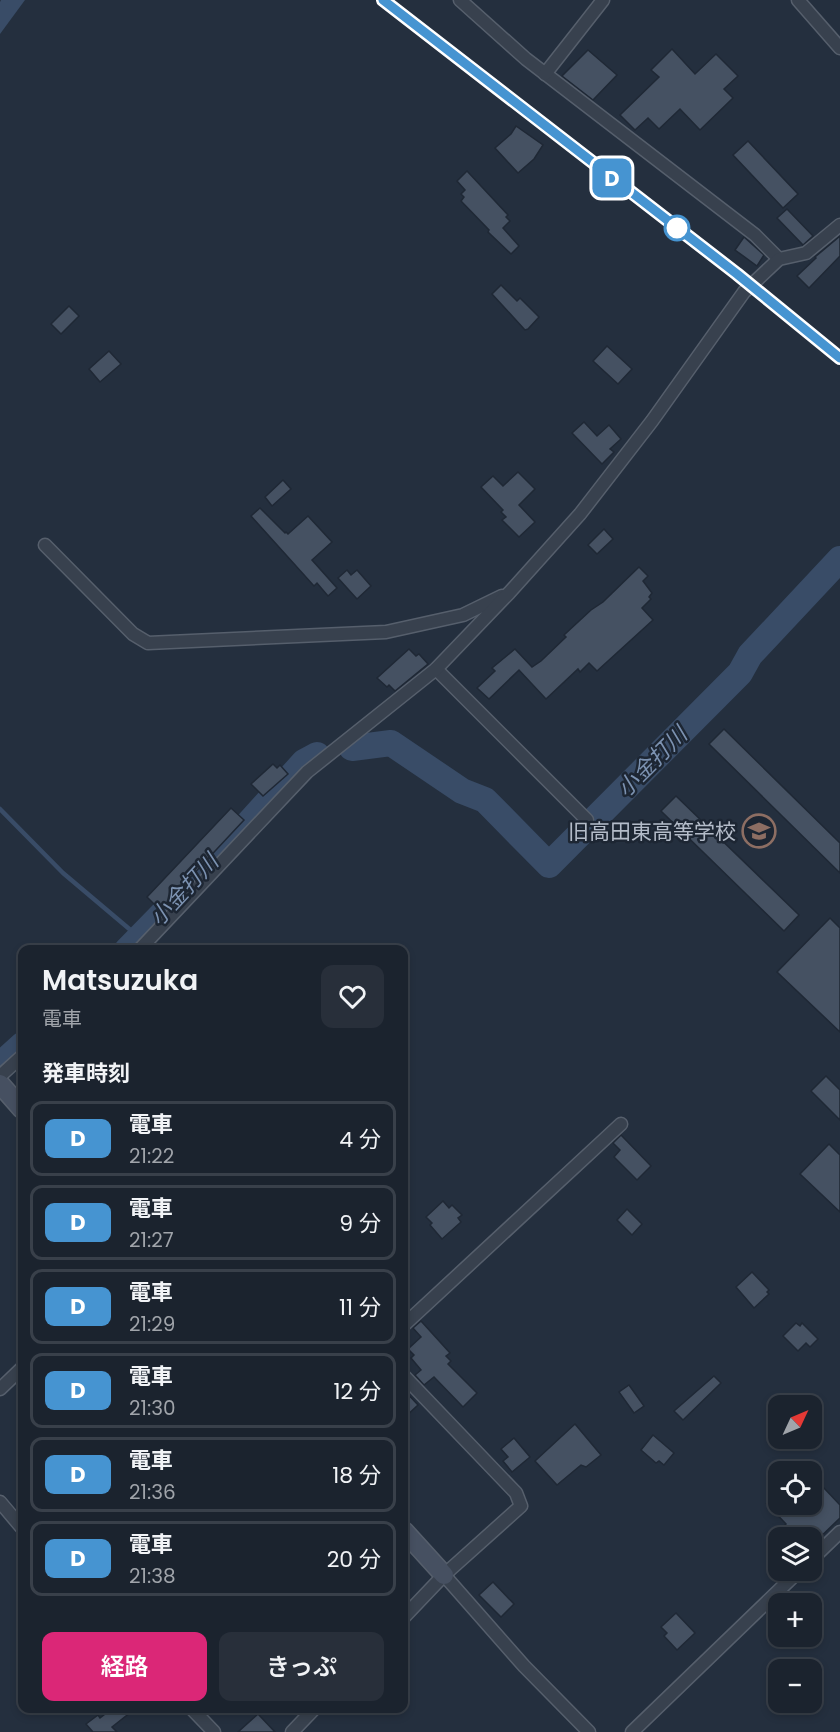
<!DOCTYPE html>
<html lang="ja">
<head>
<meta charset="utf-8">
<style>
  body { margin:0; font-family:Poppins,"Noto Sans JP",sans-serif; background:#282f3a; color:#f1f3f6; height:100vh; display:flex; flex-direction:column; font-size:22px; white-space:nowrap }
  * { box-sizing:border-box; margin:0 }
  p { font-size:20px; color:#a0a4aa }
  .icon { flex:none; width:33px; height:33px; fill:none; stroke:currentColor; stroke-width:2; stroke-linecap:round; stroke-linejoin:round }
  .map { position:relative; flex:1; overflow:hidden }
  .sheet { position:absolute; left:18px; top:945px; width:390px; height:768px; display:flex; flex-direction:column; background:#1b232e; border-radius:12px; box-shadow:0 3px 9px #0003,0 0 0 2px #39404a }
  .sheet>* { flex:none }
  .badge { padding:0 12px; border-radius:9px; font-size:21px; line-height:39px }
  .needle { width:39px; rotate:46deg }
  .controls { position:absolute; left:768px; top:1395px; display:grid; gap:12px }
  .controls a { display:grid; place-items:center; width:54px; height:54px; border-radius:12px; background:#1b232e; box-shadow:0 3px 9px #0003,0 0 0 2px #39404a; font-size:30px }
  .map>.badge { position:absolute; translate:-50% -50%; box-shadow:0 0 0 3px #fff }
  h2 { padding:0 24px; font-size:22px; line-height:54px }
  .round { display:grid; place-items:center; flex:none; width:63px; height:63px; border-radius:12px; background:#282f3a }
  .headline { display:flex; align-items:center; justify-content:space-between; height:102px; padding:0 24px }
  h1 { font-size:28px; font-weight:600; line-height:45px }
  .primary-button { display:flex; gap:12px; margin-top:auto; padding:12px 24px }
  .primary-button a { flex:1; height:69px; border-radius:12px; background:#db2777; color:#fff; font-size:24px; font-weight:600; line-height:69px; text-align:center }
  .primary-button a+a { background:#282f3a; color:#f1f3f6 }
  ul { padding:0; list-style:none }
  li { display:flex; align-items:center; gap:18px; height:75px; margin:0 12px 9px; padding:0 12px; border:3px solid #39404a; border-radius:12px }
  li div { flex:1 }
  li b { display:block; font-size:22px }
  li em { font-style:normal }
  li .badge { min-width:66px; font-weight:700; text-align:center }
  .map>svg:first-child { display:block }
  .water { fill:#394c67 }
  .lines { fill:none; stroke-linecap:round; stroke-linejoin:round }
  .stream { stroke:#394c67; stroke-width:4.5 }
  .river { stroke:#394c67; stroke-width:26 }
  .building { fill:#455162; stroke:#1f2835; stroke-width:1.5 }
  .street-casing { stroke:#565f6c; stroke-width:15 }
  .secondary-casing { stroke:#565f6c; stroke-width:21 }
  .street { stroke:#38414e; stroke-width:12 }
  .secondary { stroke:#465061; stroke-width:18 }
  .rail { stroke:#5a6575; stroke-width:4.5; stroke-dasharray:6 6; stroke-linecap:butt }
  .line-casing { stroke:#fff; stroke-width:14 }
  .line { stroke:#4694d1; stroke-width:9 }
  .stop-dot { fill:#fff; stroke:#4694d1; stroke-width:3 }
  .labels { text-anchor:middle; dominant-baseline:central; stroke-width:5; stroke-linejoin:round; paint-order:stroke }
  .poi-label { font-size:21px; fill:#b4bcc9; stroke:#1d2633; text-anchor:end }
  .water-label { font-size:22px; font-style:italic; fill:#7c92b1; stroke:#1d2633 }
</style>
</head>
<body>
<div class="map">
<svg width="840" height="1732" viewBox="0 0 840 1732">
  <rect width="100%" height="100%" fill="#242f3e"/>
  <polygon class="water" points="1,0 25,0 0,34 0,2"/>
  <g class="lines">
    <polyline class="stream" points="0,809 63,873 140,938"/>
    <g class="river">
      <polyline points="352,748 391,743 462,791 485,800 549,865 740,673 750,655 840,559"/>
      <polyline points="127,950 217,858 304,762 317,755"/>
      <polyline points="0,1065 22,1045"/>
    </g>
  </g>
  <g class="building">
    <polygon points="672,49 695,74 716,54 738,76 724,89 733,98 700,130 680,109 659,129 648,118 635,130 620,115 659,77 651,70"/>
    <polygon points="588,50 617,75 593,100 562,76"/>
    <polygon points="516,126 543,145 534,159 518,173 495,148 511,134"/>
    <polygon points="748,141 798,194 783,208 733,155"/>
    <polygon points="467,171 508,215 506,217 510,221 503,228 519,246 511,254 488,232 489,230 461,201 464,197 461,194 465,190 457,181"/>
    <polygon points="787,209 813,236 803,245 777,218"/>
    <polygon points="840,236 840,256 809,288 797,276 816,258 815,257"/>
    <polygon points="744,237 764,255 757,266 735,250"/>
    <polygon points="501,285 517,301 520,298 539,317 528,329 525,330 492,294"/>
    <polygon points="69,306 79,316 61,334 51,324"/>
    <polygon points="607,346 632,369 618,384 593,361"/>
    <polygon points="109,351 121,364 100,382 89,369"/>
    <polygon points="584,422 597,436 609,425 621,439 610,449 614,452 602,464 572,433"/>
    <polygon points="518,472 535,489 519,505 535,522 519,537 502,520 506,517 501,512 503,510 481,487 493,476 503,486"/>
    <polygon points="283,480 291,489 272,506 265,497"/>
    <polygon points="260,508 285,533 286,532 288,534 308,516 332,542 312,560 337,588 328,596 317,583 314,586 251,516"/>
    <polygon points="604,529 613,539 597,554 588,545"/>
    <polygon points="639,567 648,576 643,581 652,593 649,597 651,599 642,608 653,620 597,671 589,663 580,672 578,669 546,699 519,670 489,699 477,688 495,671 492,668 515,649 532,667 541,661 566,637 564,635 591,610 603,602"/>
    <polygon points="347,570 351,575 357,570 371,586 357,599 338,578"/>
    <polygon points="409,649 416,656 419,654 428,664 395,691 389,685 387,687 377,678"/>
    <polygon points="724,729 840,843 840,873 709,744"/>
    <polygon points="273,764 277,768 280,765 288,774 263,796 251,784"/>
    <polygon points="676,796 799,915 784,931 661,811"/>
    <polygon points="231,808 244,820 160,910 147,897"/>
    <polygon points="830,918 840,928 840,1032 777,972"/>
    <polygon points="826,1076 840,1090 840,1120 811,1091"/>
    <polygon points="621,1135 651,1166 637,1180 614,1157 620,1150 613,1143"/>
    <polygon points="829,1144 840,1155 840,1212 800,1174"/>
    <polygon points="443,1201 449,1208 452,1205 462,1215 458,1218 461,1222 442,1239 430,1225 432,1223 426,1217"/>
    <polygon points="627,1209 642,1224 632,1235 617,1220"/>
    <polygon points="752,1272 769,1290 767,1292 769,1294 754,1308 736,1287"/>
    <polygon points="421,1321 450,1353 446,1356 451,1361 448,1364 477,1393 463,1407 434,1377 424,1385 415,1375 421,1370 411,1358 414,1355 408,1349 421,1337 413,1328"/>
    <polygon points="796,1323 800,1326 802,1323 818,1339 810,1347 806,1343 798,1351 783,1336"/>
    <polygon points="714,1376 721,1383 683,1420 674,1411"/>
    <polygon points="629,1385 644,1406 634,1413 619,1392"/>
    <polygon points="404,1390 418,1405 404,1418"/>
    <polygon points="575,1424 601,1455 586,1467 581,1465 557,1485 535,1461"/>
    <polygon points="653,1435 674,1453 664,1465 659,1461 656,1463 641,1450"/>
    <polygon points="514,1438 530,1457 512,1472 503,1461 508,1457 501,1449"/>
    <polygon points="823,1487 840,1505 840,1518 812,1545 812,1538 792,1538 783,1527 786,1524 767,1504 812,1504 812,1498"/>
    <polygon points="493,1582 514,1604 501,1617 479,1595"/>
    <polygon points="676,1613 695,1633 677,1650 664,1636 667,1633 661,1627"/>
    <polygon points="113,1708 136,1708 112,1727 117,1732 93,1732 86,1724 98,1715 100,1718"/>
    <polygon points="258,1714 275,1732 238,1732"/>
  </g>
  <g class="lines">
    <g class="street-casing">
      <g id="street">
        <polyline points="460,0 526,59 755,235 779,259"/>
        <polyline points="798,0 840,48"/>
        <polyline points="545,74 603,0"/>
        <polyline points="45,545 133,634 148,643 386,632 463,615 502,596"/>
        <polyline points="436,669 587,820"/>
        <polyline points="139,950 307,772 436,669 509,593 580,514 652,421 744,292 779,259 806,253 840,225"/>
        <polyline points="0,1076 22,1056"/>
        <polyline points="404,1325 621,1124"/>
        <polyline points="404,1376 516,1493 521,1506 444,1575 404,1617"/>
        <polyline points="0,1389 22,1368"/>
        <polyline points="0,1502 22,1528"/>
        <polyline points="812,1559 840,1532"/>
        <polyline points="444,1575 524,1666 589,1732"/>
        <polyline points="191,1708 214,1732"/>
        <polyline points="292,1732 315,1708"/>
        <polyline points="632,1732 800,1570"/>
      </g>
    </g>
    <g class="secondary-casing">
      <g id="secondary">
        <polyline points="0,1084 22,1109"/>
        <polyline points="404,1531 444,1575"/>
      </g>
    </g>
    <use href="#street" class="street"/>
    <use href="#secondary" class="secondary"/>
    <polyline class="rail" points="383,0 737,274 840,358"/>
  </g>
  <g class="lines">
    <g class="line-casing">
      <polyline id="line" points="383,0 737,274 840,358"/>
    </g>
    <use href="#line" class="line"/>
  </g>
  <defs>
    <g id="school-ring" transform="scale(1.725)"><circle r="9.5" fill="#1d2633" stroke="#8d6e63" stroke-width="1.5"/><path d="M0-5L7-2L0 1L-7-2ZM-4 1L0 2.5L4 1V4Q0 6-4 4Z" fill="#8d6e63"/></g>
  </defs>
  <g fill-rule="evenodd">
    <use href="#school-ring" x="759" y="831"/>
  </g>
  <circle class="stop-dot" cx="677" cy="228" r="12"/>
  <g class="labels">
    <g class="poi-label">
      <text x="736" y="831">旧高田東高等学校</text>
    </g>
    <g class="water-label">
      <text transform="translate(652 762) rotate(-45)">小金打川</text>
      <text transform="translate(184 890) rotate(-47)">小金打川</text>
    </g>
  </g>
</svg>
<div class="controls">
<a><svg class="needle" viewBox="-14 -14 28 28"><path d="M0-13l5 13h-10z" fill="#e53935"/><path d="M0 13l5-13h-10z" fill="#a0a4aa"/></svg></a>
<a><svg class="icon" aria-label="locate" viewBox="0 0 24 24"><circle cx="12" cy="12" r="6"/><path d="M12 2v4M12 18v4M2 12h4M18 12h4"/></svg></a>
<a><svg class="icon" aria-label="layers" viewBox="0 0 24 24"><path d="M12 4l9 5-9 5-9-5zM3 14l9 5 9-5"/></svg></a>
<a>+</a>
<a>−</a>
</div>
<b class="badge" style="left:612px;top:178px;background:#4694d1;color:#fff">D</b>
<section class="sheet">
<div class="headline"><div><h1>Matsuzuka</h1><p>電車</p></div><a class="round"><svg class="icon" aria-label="heart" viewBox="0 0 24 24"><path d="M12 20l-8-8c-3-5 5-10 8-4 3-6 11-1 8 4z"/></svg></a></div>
<h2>発車時刻</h2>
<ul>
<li><span class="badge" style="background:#4694d1;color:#fff">D</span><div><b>電車</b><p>21:22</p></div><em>4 分</em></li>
<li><span class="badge" style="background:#4694d1;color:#fff">D</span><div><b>電車</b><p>21:27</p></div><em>9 分</em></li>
<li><span class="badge" style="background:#4694d1;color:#fff">D</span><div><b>電車</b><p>21:29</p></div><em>11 分</em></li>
<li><span class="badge" style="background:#4694d1;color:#fff">D</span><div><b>電車</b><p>21:30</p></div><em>12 分</em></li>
<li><span class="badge" style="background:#4694d1;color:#fff">D</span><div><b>電車</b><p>21:36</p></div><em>18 分</em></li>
<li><span class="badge" style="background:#4694d1;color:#fff">D</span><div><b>電車</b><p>21:38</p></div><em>20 分</em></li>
</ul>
<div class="primary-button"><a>経路</a><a>きっぷ</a></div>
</section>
</div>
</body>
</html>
